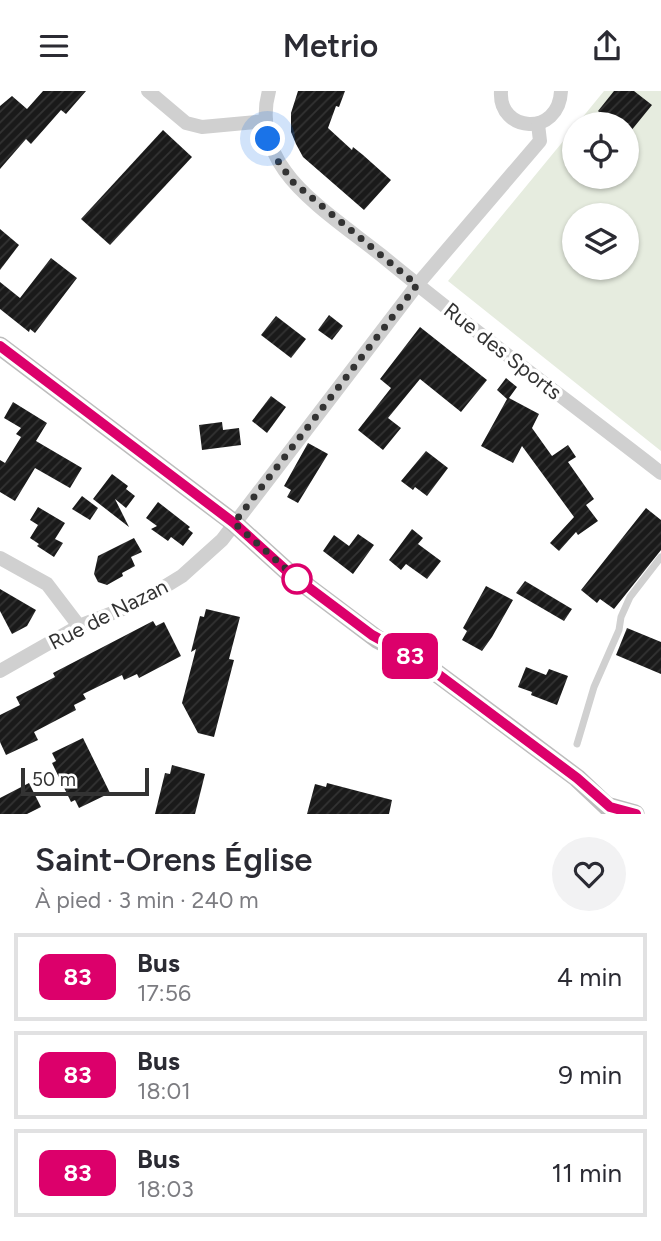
<!DOCTYPE html>
<html lang="fr">
<head>
<meta charset="utf-8">
<style>
  body { margin:0; font-family:Figtree,sans-serif; background:#f2f2f3; color:#2b2b33; height:100vh; display:flex; flex-direction:column; font-size:26px; white-space:nowrap }
  * { box-sizing:border-box; margin:0 }
  p { font-size:23px; color:#7c7c81 }
  .icon { flex:none; width:38px; height:38px; fill:none; stroke:currentColor; stroke-width:2; stroke-linecap:round; stroke-linejoin:round }
  .map { position:relative; height:723px; overflow:hidden }
  .details { display:flex; flex-direction:column; background:#fff; flex:1 }
  .details>* { flex:none }
  .badge { padding:0 14px; border-radius:10px; font-size:24px; line-height:46px }
  .controls { position:absolute; left:562px; top:21px; display:grid; gap:14px }
  .controls a { display:grid; place-items:center; width:77px; height:77px; border-radius:50%; background:#fff; box-shadow:0 2px 5px #0004; font-size:35px }
  .scale { position:absolute; left:21px; bottom:18px; width:128px; box-sizing:border-box; padding-left:7px; border:4px solid #333; border-top:0; font-size:19px; line-height:24px; white-space:nowrap; color:#333; -webkit-text-stroke:5px #fff; paint-order:stroke }
  .you { position:absolute; width:35px; height:35px; margin:-18px; border:5px solid #fff; border-radius:50%; background:#1a73e8; box-shadow:0 0 0 10px #1a73e833 }
  .map>.badge { position:absolute; translate:-50% -50%; box-shadow:0 0 0 4px #fff }
  .round { display:grid; place-items:center; flex:none; width:74px; height:74px; border-radius:37px; background:#f2f2f3 }
  .headline { display:flex; align-items:center; justify-content:space-between; height:119px; padding:0 35px }
  h1 { font-size:33px; font-weight:600; line-height:52px }
  ul { padding:0; list-style:none }
  li { display:flex; align-items:center; gap:21px; height:88px; margin:0 14px 10px; padding:0 21px; border:4px solid #e1e1e2; border-radius:0px }
  li div { flex:1 }
  li b { display:block; font-size:26px }
  li em { font-style:normal }
  li .badge { min-width:77px; font-weight:700; text-align:center }
  header { display:flex; justify-content:space-between; align-items:center; height:91px; padding:0 35px; background:#fff; font-size:32px; font-weight:600 }
  .map>svg:first-child { display:block }
  .green { fill:#e6ecdf; fill-rule:evenodd }
  .building { fill:url(#building-hatch) }
  .lines { fill:none; stroke-linecap:round; stroke-linejoin:round }
  .lane { stroke:#d0d0d0; stroke-width:7 }
  .street { stroke:#d0d0d0; stroke-width:14 }
  .secondary { stroke:#bdbdbd; stroke-width:19 }
  .line-casing { stroke:#fff; stroke-width:16 }
  .line { stroke:#dc006b; stroke-width:10 }
  .walk { stroke:#333; stroke-width:7; stroke-dasharray:0 12.6 }
  .stop-dot { fill:#fff; stroke:#dc006b; stroke-width:3.5 }
  .labels { text-anchor:middle; dominant-baseline:central; stroke-width:7; stroke-linejoin:round; paint-order:stroke }
  .street-label { font-size:21px; fill:#333; stroke:#fff }
</style>
</head>
<body>
<header><svg class="icon" aria-label="menu" viewBox="0 0 24 24"><path d="M4 6h16M4 12h16M4 18h16"/></svg>Metrio<svg class="icon" aria-label="share" viewBox="0 0 24 24"><path d="M12 15V3M7 8l5-5 5 5M5 13v7h14v-7"/></svg></header>
<div class="map">
<svg width="661" height="723" viewBox="0 0 661 723">
  <defs>
    <pattern id="building-hatch" width="6" height="6" patternUnits="userSpaceOnUse" patternTransform="scale(1.75)"><rect width="6" height="6" fill="#1a1a1a"/><path d="M-1 1l2-2M0 6l6-6M5 7l2-2" fill="none" stroke="#333"/></pattern>
  </defs>
  <rect width="100%" height="100%" fill="#fff"/>
  <path class="green" d="M604 0H661V360L448 190 574 37V86H626V33H577ZM574 124H626V177H574Z"/>
  <g class="building">
    <polygon points="43,0 86,0 66,23 61,19 31,53 26,48 0,78 0,15 12,5 27,18"/>
    <polygon points="298,0 345,0 339,16 336,15 328,37 352,59 353,56 363,64 391,89 364,119 303,66 296,53 291,41 291,22"/>
    <polygon points="614,0 634,0 652,14 626,46 626,33 607,33 599,26 601,23 598,20"/>
    <polygon points="163,39 192,66 110,154 81,128"/>
    <polygon points="0,138 19,154 0,179"/>
    <polygon points="51,167 77,187 35,242 30,238 29,241 0,218 0,191 20,207"/>
    <polygon points="329,224 343,235 332,249 318,239"/>
    <polygon points="276,225 306,248 291,267 261,244"/>
    <polygon points="420,236 487,289 461,321 420,288 388,327 401,337 383,359 358,339 391,297 380,288"/>
    <polygon points="506,287 517,296 509,307 539,323 532,337 552,365 568,354 576,366 568,371 594,408 586,414 598,430 578,444 576,441 559,460 550,452 574,426 522,355 513,372 481,355 507,308 497,299"/>
    <polygon points="271,305 286,316 267,342 252,330"/>
    <polygon points="13,311 47,332 36,350 82,377 70,397 35,377 15,410 0,401 0,369 5,372 21,346 16,343 21,337 4,327"/>
    <polygon points="222,331 223,339 239,337 241,354 202,359 199,334"/>
    <polygon points="308,352 328,363 298,412 287,406 291,399 284,395"/>
    <polygon points="426,360 448,377 427,405 415,396 413,399 401,390"/>
    <polygon points="112,383 128,395 126,398 135,405 126,417 115,408 129,436 93,408"/>
    <polygon points="82,405 98,417 90,429 72,418"/>
    <polygon points="158,411 190,436 188,438 193,442 183,455 171,446 168,450 151,438 157,435 146,427"/>
    <polygon points="38,416 65,432 55,448 63,452 54,466 37,455 39,453 30,447 38,434 30,429"/>
    <polygon points="646,417 661,429 661,459 614,518 600,508 597,512 581,499"/>
    <polygon points="412,438 423,447 418,453 441,470 427,488 406,473 401,479 389,469"/>
    <polygon points="358,443 374,454 353,483 323,460 334,444 349,455"/>
    <polygon points="134,447 142,461 131,466 135,475 122,482 123,485 107,494 98,491 94,483 98,465"/>
    <polygon points="525,490 572,518 564,530 516,502"/>
    <polygon points="486,495 513,509 492,546 482,560 462,549 467,540 463,537"/>
    <polygon points="0,498 36,519 27,535 12,543 0,520"/>
    <polygon points="206,518 240,526 229,568 234,569 214,646 198,642 182,612 196,558 191,561 200,525 204,526"/>
    <polygon points="153,530 156,535 164,531 181,565 139,587 137,583 124,589 122,584 83,603 86,608 74,614 76,619 34,641 38,649 6,664 0,651 0,624 20,614 16,606 55,586 53,582"/>
    <polygon points="627,537 661,551 661,583 616,564"/>
    <polygon points="526,576 546,584 549,578 568,585 557,614 531,604 532,601 518,596"/>
    <polygon points="83,647 110,702 79,717 75,709 71,711 52,672 56,670 52,662"/>
    <polygon points="172,674 205,683 195,723 155,723 165,682 170,683"/>
    <polygon points="29,692 41,716 27,723 0,723 0,707"/>
    <polygon points="327,692 392,709 389,723 307,723 315,693 326,696"/>
  </g>
  <g class="lines">
    <polyline class="lane" points="577,653 594,596 619,539 621,526 630,506 661,466"/>
    <g class="street">
      <polyline points="148,0 186,32 202,36 266,30"/>
      <path d="M269 0C261 28 268 57 285 80 306 110 351 140 381 164 472 239 567 309 661 382"/>
      <path d="M501 0C498 42 559 46 561 0"/>
      <polyline points="0,467 47,493 79,535"/>
      <polyline points="0,580 79,535 138,512 182,485 222,449 417,194 540,50 538,33"/>
    </g>
    <g class="secondary">
      <polyline points="0,255 234,432 288,481 377,548 423,572 577,687 615,723"/>
      <polyline points="610,716 635,723"/>
    </g>
  </g>
  <g class="lines">
    <g class="line-casing">
      <polyline id="line" points="0,255 234,432 288,481 372,544 423,572 577,687 610,716 636,723"/>
    </g>
    <use href="#line" class="line"/>
    <polyline class="walk" points="268,48 275,66 293,91 417,194 234,432 301,491 297,488"/>
  </g>
  <circle class="stop-dot" cx="297" cy="488" r="14"/>
  <g class="labels">
    <g class="street-label">
      <text transform="translate(503 260) rotate(38)">Rue des Sports</text>
      <text transform="translate(108 523) rotate(-27)">Rue de Nazan</text>
    </g>
  </g>
</svg>
<div class="controls">
<a><svg class="icon" aria-label="locate" viewBox="0 0 24 24"><circle cx="12" cy="12" r="6"/><path d="M12 2v4M12 18v4M2 12h4M18 12h4"/></svg></a>
<a><svg class="icon" aria-label="layers" viewBox="0 0 24 24"><path d="M12 4l9 5-9 5-9-5zM3 14l9 5 9-5"/></svg></a>
</div>
<div class="scale">50 m</div>
<div class="you" style="left:268px;top:48px"></div>
<b class="badge" style="left:410px;top:565px;background:#dc006b;color:#fff">83</b>
</div>
<section class="details">
<div class="headline"><div><h1>Saint-Orens Église</h1><p>À pied · 3 min · 240 m</p></div><a class="round"><svg class="icon" aria-label="heart" viewBox="0 0 24 24"><path d="M12 20l-8-8c-3-5 5-10 8-4 3-6 11-1 8 4z"/></svg></a></div>
<ul>
<li><span class="badge" style="background:#dc006b;color:#fff">83</span><div><b>Bus</b><p>17:56</p></div><em>4 min</em></li>
<li><span class="badge" style="background:#dc006b;color:#fff">83</span><div><b>Bus</b><p>18:01</p></div><em>9 min</em></li>
<li><span class="badge" style="background:#dc006b;color:#fff">83</span><div><b>Bus</b><p>18:03</p></div><em>11 min</em></li>
</ul>
</section>
</body>
</html>
